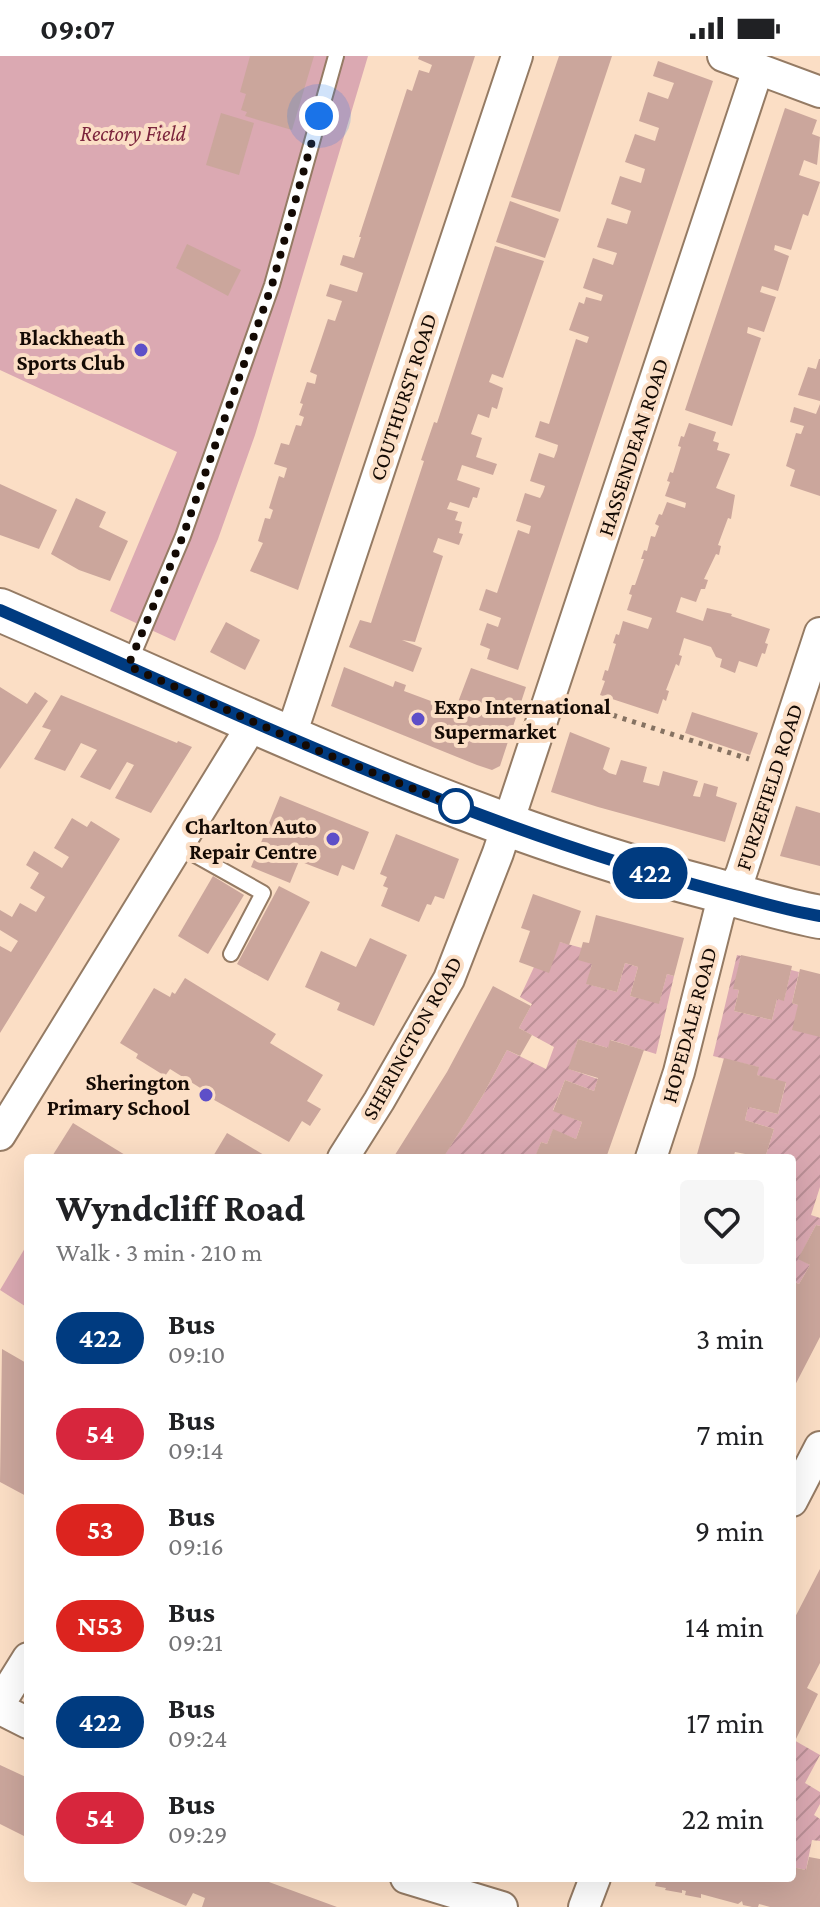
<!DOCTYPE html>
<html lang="en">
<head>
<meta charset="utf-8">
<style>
  body { margin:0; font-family:"Crimson Pro",serif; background:#f6f6f6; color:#202124; height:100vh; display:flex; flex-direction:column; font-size:30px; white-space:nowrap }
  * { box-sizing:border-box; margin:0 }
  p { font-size:26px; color:#757577 }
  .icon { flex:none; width:44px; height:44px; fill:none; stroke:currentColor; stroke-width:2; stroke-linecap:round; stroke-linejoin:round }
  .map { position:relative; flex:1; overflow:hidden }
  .drawer { position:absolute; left:24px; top:1098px; width:772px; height:728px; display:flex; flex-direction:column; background:#fff; border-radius:8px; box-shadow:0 8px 32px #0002 }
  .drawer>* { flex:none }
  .badge { padding:0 16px; border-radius:26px; font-size:28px; line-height:52px }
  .you { position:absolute; width:40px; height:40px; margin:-20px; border:6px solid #fff; border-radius:50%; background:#1a73e8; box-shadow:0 0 0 12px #1a73e833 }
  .map>.badge { position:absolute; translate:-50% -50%; box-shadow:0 0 0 4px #fff }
  .round { display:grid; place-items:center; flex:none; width:84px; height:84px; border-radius:8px; background:#f6f6f6 }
  .head { display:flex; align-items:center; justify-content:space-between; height:136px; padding:0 32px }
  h1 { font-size:38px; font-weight:700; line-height:60px }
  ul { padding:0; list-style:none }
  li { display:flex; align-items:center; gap:24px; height:96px; padding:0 32px }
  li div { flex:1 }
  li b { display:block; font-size:30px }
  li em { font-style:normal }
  li .badge { min-width:88px; font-weight:700; text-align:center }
  .status { display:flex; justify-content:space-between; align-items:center; height:56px; padding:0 40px; background:#fff; direction:ltr }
  .status svg { height:22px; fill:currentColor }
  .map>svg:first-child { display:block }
  .park { fill:#dba9b2 }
  .garden { fill:url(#garden-furrows) }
  .building { fill:#cba69c }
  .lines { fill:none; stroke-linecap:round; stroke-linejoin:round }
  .lane-casing { stroke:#957b64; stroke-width:18 }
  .street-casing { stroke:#957b64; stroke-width:34 }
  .secondary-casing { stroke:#957b64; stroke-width:46 }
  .path { stroke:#857262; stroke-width:5; stroke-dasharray:4 6; stroke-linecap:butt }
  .lane { stroke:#fff; stroke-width:14 }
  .street { stroke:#fff; stroke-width:30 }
  .secondary { stroke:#fff; stroke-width:42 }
  .line-casing { stroke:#fff; stroke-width:18 }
  .line { stroke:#003b80; stroke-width:12 }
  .walk { stroke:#140a04; stroke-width:8; stroke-dasharray:0 14.4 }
  .poi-dot { fill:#5e4fc8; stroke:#fbdec5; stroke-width:3 }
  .stop-dot { fill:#fff; stroke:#003b80; stroke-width:4 }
  .labels { text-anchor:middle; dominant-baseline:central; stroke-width:8; stroke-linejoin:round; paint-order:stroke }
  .park-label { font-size:22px; font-style:italic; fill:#7c253d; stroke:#fbdec5 }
  .poi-label { font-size:22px; font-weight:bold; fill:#140a04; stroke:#fbdec5; text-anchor:end }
  .street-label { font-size:22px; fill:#140a04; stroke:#fbdec5 }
</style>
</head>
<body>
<div class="status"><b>09:07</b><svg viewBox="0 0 49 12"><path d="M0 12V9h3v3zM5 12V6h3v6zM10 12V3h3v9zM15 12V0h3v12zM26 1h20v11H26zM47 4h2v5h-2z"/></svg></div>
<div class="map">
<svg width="820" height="1851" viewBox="0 0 820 1851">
  <defs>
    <pattern id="garden-furrows" width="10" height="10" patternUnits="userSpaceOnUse" patternTransform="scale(2)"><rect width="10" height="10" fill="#dba9b2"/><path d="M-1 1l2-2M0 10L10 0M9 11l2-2" fill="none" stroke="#bb9097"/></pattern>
  </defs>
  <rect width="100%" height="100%" fill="#fbdec5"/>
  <g class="park">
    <polygon points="0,0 368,0 255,379 218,483 175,585 110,555 177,396 0,314"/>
    <polygon points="28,1187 28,1252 0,1234"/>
  </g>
  <g class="garden">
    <polygon points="560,886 582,892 592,908 587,928 617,936 625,907 638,911 630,940 659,947 667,918 674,920 656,998 611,984 608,992 578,983 569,1013 598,1023 594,1035 565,1024 553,1054 582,1066 576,1083 553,1074 547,1088 541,1086 536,1100 539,1102 447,1102 444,1100 483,1039 507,994 546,1013 554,991 519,972 532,948 520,941 534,911"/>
    <polygon points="737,899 741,900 734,933 739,934 734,955 772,964 777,943 784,944 791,914 799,916 792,947 798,949 820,981 820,1131 811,1159 820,1162 820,1170 816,1169 799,1202 810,1209 799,1228 792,1225 792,1102 765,1102 774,1073 745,1064 748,1051 778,1058 786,1027 757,1019 758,1011 713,1000"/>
    <polygon points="792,1683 820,1699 805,1727 820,1736 820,1748 814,1759 820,1763 820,1785 812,1784 806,1814 792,1811"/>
  </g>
  <g class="building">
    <polygon points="250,0 314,0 292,74 245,60 247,56 241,54 246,38 240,36"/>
    <polygon points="419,0 475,0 298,534 250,515 263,487 258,485 265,462 270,463 273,454 269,452 279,420 284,422 287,412 274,408 281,387 289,389 296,369 301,370 304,361 299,359 303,348 300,347 307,326 315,328 317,319 310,316 321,284 328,263 335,265 342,245 326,240 330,228 357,236 363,217 340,209 343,199 354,202 361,181 359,181 407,33 412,35 419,14 429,17 432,9 418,3"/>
    <polygon points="559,0 612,0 560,156 511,141"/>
    <polygon points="658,5 713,25 518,614 487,603 490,593 480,589 483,579 487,567 498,571 501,562 479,554 486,533 497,537 518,474 529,478 531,470 516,465 525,437 540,442 543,436 545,430 530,425 539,397 554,402 557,394 558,389 535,381 540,365 549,368 576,283 587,287 589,281 569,274 579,246 584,248 586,241 601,245 603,239 583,232 593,202 613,209 617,197 597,191 607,162 627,168 631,155 611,148 620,120 641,127 645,113 625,106 635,78 655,85 659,72 639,65 648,36 668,43 674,27 653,20"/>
    <polygon points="785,52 817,64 812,78 820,81 817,109 804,104 799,119 820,126 808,160 803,158 791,194 775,189 774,194 789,200 778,235 762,230 760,236 776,241 764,276 748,271 747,277 761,282 732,370 685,354"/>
    <polygon points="221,57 254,67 239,119 206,109"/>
    <polygon points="510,145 559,163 545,202 496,186"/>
    <polygon points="187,188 241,214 228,240 176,212"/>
    <polygon points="495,190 544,205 503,322 492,318 489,326 503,332 497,353 492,351 489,362 478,358 471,378 482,382 476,401 497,408 493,419 462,409 457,424 480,432 477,442 473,441 469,452 450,446 447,453 458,456 455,464 462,466 459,477 463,478 459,489 438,482 433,496 443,500 415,586 402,584 422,592 413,616 349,591 360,564 371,567 424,405 421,404 434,366 437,367"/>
    <polygon points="819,303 820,303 820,345 798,339 808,311 816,313"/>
    <polygon points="820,348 820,440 790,430 795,414 786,410 796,377 801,378 804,370 790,366 794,351 816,358"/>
    <polygon points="689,367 716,376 713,385 719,387 717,394 730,398 716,432 735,439 731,463 728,462 718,489 721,490 719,499 716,498 704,523 708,524 705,533 701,533 696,546 681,541 676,556 703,565 707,552 732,558 731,560 770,573 765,587 768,588 765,598 762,597 757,611 739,605 735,617 720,611 722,603 716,601 711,591 684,582 679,599 682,600 679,610 676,608 666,634 669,635 666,645 663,643 658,658 600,639 605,625 602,624 605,614 608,615 616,588 613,587 616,578 619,579 623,565 648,573 652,562 627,554 632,539 629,538 632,529 635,529 644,503 641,503 644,494 647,495 651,480 655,481 659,470 655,468 659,458 662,459 667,446 685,452 686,447 665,440 670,426 667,425 670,416 673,417 681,391 678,390 681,380 684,381"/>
    <polygon points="0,428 57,454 39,493 0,479"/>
    <polygon points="76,442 106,456 99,471 128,485 110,525 79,514 51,498"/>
    <polygon points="226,566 260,584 245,614 210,596"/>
    <polygon points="344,611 393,631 395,625 406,629 404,635 455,654 471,612 526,631 500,710 492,714 477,709 331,650"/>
    <polygon points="0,631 27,648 35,636 48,645 0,713"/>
    <polygon points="61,639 177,687 178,685 192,691 151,757 115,742 134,709 127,706 110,734 80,721 97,694 81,687 65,715 34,703 51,674 42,671"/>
    <polygon points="692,656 758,677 750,699 685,677"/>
    <polygon points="570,676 610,692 603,713 609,717 616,719 621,704 647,711 643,726 659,730 663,715 698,725 693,740 700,741 704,727 718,731 716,740 737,747 725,786 598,751 551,736"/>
    <polygon points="280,740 369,776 354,814 342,809 338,820 299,805 290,827 251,811"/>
    <polygon points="796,750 820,757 820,810 780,800"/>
    <polygon points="72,762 87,771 91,765 120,783 0,977 0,890 11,896 18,885 0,874 0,854 12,861 20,847 36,856 45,841 30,832 39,817 26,809 34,795 62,812 69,801 54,792"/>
    <polygon points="396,778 459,803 444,843 435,840 431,849 427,848 419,866 381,850 388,832 383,830 387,821 380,818"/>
    <polygon points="213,820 244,839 208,898 178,880"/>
    <polygon points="279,830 310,846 268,925 237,908"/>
    <polygon points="533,838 581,855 569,889 560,886 549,917 519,906 530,875 521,872"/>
    <polygon points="596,859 684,882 674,920 667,918 659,948 630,940 638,911 625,907 617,936 586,928 592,908 578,904 583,886 589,887"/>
    <polygon points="370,882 407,899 374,970 337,954 340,947 305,931 321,895 356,911"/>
    <polygon points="741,899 792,910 784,945 777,943 772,964 734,955 739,934 733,933"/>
    <polygon points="800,913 820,918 820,981 792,974 798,949 792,947"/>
    <polygon points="185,922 276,978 270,987 323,1019 307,1045 321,1053 310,1070 302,1065 289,1086 200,1036 202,1033 170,1013 165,1020 136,1002 138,998 120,987 154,932 170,941 172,936 175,938"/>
    <polygon points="493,930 531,950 519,972 532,979 520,1000 507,994 483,1039 443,1102 393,1102 447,1016"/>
    <polygon points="578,983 608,992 610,984 644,994 606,1102 539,1102 535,1101 541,1086 547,1088 553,1073 576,1083 582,1066 553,1055 565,1024 594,1035 598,1022 568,1013"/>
    <polygon points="724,1002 759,1011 757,1019 786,1026 778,1058 748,1051 745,1064 774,1073 765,1102 735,1096 733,1102 696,1102"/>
    <polygon points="73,1067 130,1102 51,1102"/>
    <polygon points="227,1077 269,1102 212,1102"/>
    <polygon points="816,1169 820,1170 820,1281 792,1335 792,1225 799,1228 810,1209 798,1203"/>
    <polygon points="2,1293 28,1308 28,1384 26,1388 28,1389 28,1441 0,1426"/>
    <polygon points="820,1513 820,1607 807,1632 818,1638 795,1685 792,1683 792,1567"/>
    <polygon points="0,1709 28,1722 28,1782 0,1768"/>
    <polygon points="809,1801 820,1803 820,1851 770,1851 759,1848 758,1851 752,1851 743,1849 742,1845 738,1848 701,1838 701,1842 685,1839 686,1835 682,1834 682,1837 665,1834 666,1832 655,1830 656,1826 643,1823 792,1822 792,1811 806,1814"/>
    <polygon points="121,1822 258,1822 337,1851 202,1851 205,1842 193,1837 186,1850"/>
  </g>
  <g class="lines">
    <g class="lane-casing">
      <g id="lane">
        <polyline points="130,606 183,480 272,229 336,0"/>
        <polyline points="179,790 263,837 231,898"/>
      </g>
    </g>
    <g class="street-casing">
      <g id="street">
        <polyline points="723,0 820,36"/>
        <polyline points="290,682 517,0"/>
        <polyline points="0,1079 254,666"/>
        <polyline points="343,1102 379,1045 449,923 498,797 758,13"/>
        <polyline points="651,1102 679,1016 719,857 741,818 820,577"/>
        <polyline points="792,1445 820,1391"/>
        <polyline points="0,1647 28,1602"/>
        <polyline points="0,1653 28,1667"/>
        <polyline points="406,1822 502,1851"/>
        <polyline points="584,1851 595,1822"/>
      </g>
    </g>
    <g class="secondary-casing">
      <path id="secondary" d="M0 554C233 655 462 768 709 832 745 842 783 854 820 861"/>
    </g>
    <polyline class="path" points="575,647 749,703"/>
    <use href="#lane" class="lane"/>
    <use href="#street" class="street"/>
    <use href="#secondary" class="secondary"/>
  </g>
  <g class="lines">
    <g class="line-casing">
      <path id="line" d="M0 554C234 656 466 769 714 834 749 843 784 854 820 860"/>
    </g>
    <use href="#line" class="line"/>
    <polyline class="walk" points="319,60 272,229 183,480 128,610 319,695 456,750"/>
  </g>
  <g class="poi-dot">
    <circle cx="141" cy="294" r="8"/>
    <circle cx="418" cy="663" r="8"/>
    <circle cx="333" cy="783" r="8"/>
    <circle cx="206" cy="1039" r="8"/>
  </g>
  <circle class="stop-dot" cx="456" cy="750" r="16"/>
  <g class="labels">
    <g class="park-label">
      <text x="133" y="77">Rectory Field</text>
    </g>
    <g class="poi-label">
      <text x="125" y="281">Blackheath<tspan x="125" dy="25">Sports Club</tspan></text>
      <text x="434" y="650" text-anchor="start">Expo International<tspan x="434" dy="25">Supermarket</tspan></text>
      <text x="317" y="770">Charlton Auto<tspan x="317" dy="25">Repair Centre</tspan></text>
      <text x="190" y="1026">Sherington<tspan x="190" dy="25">Primary School</tspan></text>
    </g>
    <g class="street-label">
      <text transform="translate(403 341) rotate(-72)">COUTHURST ROAD</text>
      <text transform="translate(633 391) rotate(-72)">HASSENDEAN ROAD</text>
      <text transform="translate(769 731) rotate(-72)">FURZEFIELD ROAD</text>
      <text transform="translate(689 969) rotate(-75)">HOPEDALE ROAD</text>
      <text transform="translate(412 982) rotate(-61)">SHERINGTON ROAD</text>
    </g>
  </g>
</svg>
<div class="you" style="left:319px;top:60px"></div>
<b class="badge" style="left:650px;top:817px;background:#003b80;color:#fff">422</b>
<section class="drawer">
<div class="head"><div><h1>Wyndcliff Road</h1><p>Walk · 3 min · 210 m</p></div><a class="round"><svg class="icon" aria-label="heart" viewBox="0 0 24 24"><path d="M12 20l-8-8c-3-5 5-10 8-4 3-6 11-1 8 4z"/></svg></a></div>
<ul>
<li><span class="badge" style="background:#003b80;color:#fff">422</span><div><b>Bus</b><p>09:10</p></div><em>3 min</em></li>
<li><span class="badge" style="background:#d7263d;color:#fff">54</span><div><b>Bus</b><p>09:14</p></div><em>7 min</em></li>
<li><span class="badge" style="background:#dc241f;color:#fff">53</span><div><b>Bus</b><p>09:16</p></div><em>9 min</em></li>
<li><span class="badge" style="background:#dc241f;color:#fff">N53</span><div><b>Bus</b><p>09:21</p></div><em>14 min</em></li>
<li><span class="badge" style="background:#003b80;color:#fff">422</span><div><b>Bus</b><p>09:24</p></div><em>17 min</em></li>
<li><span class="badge" style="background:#d7263d;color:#fff">54</span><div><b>Bus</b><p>09:29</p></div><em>22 min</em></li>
</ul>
</section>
</div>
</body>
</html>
